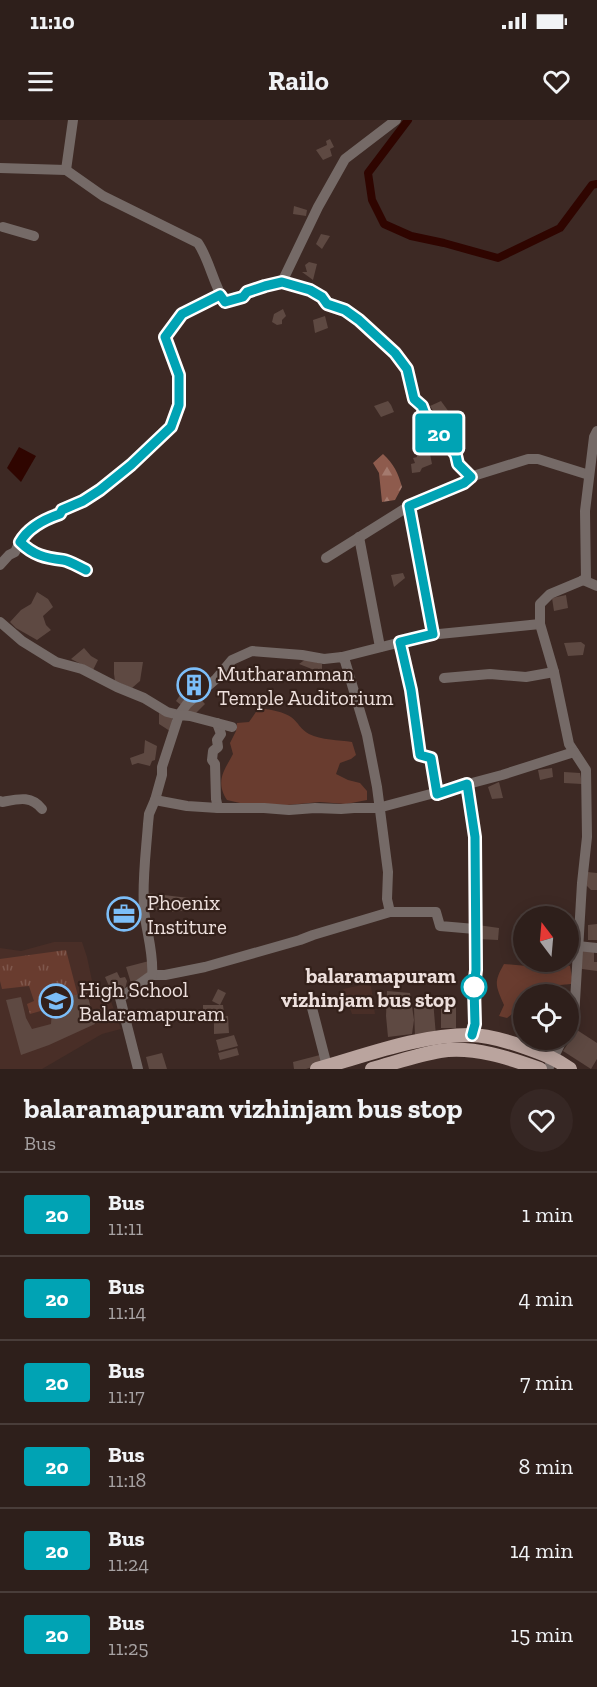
<!DOCTYPE html>
<html lang="en">
<head>
<meta charset="utf-8">
<style>
  body { margin:0; font-family:"Zilla Slab",serif; background:#362724; color:#f1f3f6; height:100vh; display:flex; flex-direction:column; font-size:22px; white-space:nowrap }
  * { box-sizing:border-box; margin:0 }
  p { font-size:20px; color:#a7a2a3 }
  .icon { flex:none; width:33px; height:33px; fill:none; stroke:currentColor; stroke-width:2; stroke-linecap:round; stroke-linejoin:round }
  .map { position:relative; height:949px; overflow:hidden }
  .sheet { display:flex; flex-direction:column; background:#2e1f1b; flex:1 }
  .sheet>* { flex:none }
  .badge { padding:0 12px; border-radius:4px; font-size:21px; line-height:39px }
  .needle { width:39px; rotate:344deg }
  .tools { position:absolute; left:513px; top:786px; display:grid; gap:12px }
  .tools a { display:grid; place-items:center; width:66px; height:66px; border-radius:50%; background:#2e1f1b; box-shadow:0 3px 15px #0003,0 0 0 2px #493d3a; font-size:30px }
  .map>.badge { position:absolute; translate:-50% -50%; box-shadow:0 0 0 3px #fff }
  .round { display:grid; place-items:center; flex:none; width:63px; height:63px; border-radius:32px; background:#362724 }
  .head { display:flex; align-items:center; justify-content:space-between; height:102px; padding:0 24px }
  h1 { font-size:28px; font-weight:700; line-height:45px }
  ul { padding:0; list-style:none }
  li { display:flex; align-items:center; gap:18px; height:84px; padding:0 24px; border-top:2px solid #493d3a }
  li div { flex:1 }
  li b { display:block; font-size:22px }
  li em { font-style:normal }
  li .badge { min-width:66px; font-weight:700; text-align:center }
  .status { display:flex; justify-content:space-between; align-items:center; height:42px; padding:0 30px; background:#2e1f1b; direction:ltr }
  .status svg { height:16px; fill:currentColor }
  header { display:flex; justify-content:space-between; align-items:center; height:78px; padding:0 24px; background:#2e1f1b; font-size:27px; font-weight:700 }
  .map>svg:first-child { display:block }
  .built { fill:#492e27 }
  .grass { fill:#693c2f }
  .forest { fill:url(#forest-firs) }
  .park { fill:url(#park-tufts) }
  .water { fill:#2f0500 }
  .lines { fill:none; stroke-linecap:round; stroke-linejoin:round }
  .canal { stroke:#2f0500; stroke-width:8 }
  .building { fill:#5e4942 }
  .minor { stroke:#756a67; stroke-width:10 }
  .major { stroke:#baa49e; stroke-width:14 }
  .line-casing { stroke:#fff; stroke-width:14 }
  .line { stroke:#00a3b4; stroke-width:9 }
  .stop-dot { fill:#fff; stroke:#00a3b4; stroke-width:3 }
  .labels { text-anchor:middle; dominant-baseline:central; stroke-width:4.5; stroke-linejoin:round; paint-order:stroke }
  .poi-label { font-size:21px; fill:#eddfdc; stroke:#33201a; text-anchor:start }
  .stop-label { font-size:21px; font-weight:bold; fill:#eddfdc; stroke:#33201a; text-anchor:end }
</style>
</head>
<body>
<div class="status"><b>11:10</b><svg viewBox="0 0 49 12"><path d="M0 12V9h3v3zM5 12V6h3v6zM10 12V3h3v9zM15 12V0h3v12zM26 1h20v11H26zM47 4h2v5h-2z"/></svg></div>
<header><svg class="icon" aria-label="menu" viewBox="0 0 24 24"><path d="M4 6h16M4 12h16M4 18h16"/></svg>Railo<svg class="icon" aria-label="heart" viewBox="0 0 24 24"><path d="M12 20l-8-8c-3-5 5-10 8-4 3-6 11-1 8 4z"/></svg></header>
<div class="map">
<svg width="597" height="949" viewBox="0 0 597 949">
  <defs>
    <pattern id="forest-firs" width="22" height="20" patternUnits="userSpaceOnUse" patternTransform="scale(1.5)"><rect width="22" height="20" fill="#8e5b4d"/><path d="M5 1l3.5 6h-7zM16 11l3.5 6h-7z" fill="#a47a6e"/></pattern>
    <pattern id="park-tufts" width="24" height="20" patternUnits="userSpaceOnUse" patternTransform="scale(1.5)"><rect width="24" height="20" fill="#693c2f"/><path d="M3 7l-1-3M5 7V3M7 7l1-3M15 17l-1-3M17 17v-4M19 17l1-3" fill="none" stroke="#7f584d"/></pattern>
  </defs>
  <rect width="100%" height="100%" fill="#3d2924"/>
  <g class="built">
    <polygon points="54,822 82,822 87,837 94,870 108,873 121,909 102,914 42,949 0,949 0,828 21,831"/>
    <polygon points="366,864 371,866 375,894 352,894 343,869"/>
  </g>
  <g class="grass">
    <path d="M258 589C267 588 283 592 291 597 298 602 301 610 309 614 321 620 339 620 352 622L356 635 351 639 340 643 336 654 348 660 360 663 367 671V680L346 684 320 682 287 685 240 683 227 680C215 661 224 651 233 634L230 623 236 611 237 603 249 602Z"/>
    <path d="M528 842H560L570 846 572 857 571 864 560 865 558 874H524L523 894 517 890 507 898 499 896 504 885C496 866 493 863 504 844L527 846Z"/>
  </g>
  <path class="forest" d="M383 334C394 344 398 353 402 367L395 380 382 382 379 353 373 343Z"/>
  <polygon class="park" points="66,830 79,880 30,894 27,884 34,881 29,866 2,869 0,861 0,839"/>
  <polygon class="water" points="19,327 36,336 21,362 7,348"/>
  <g class="lines">
    <polyline class="canal" points="408,0 368,53 372,80 384,104 411,116 444,123 498,138 560,108 592,65 597,64"/>
  </g>
  <g class="building">
    <polygon points="330,19 334,27 330,29 332,36 323,40 316,30 327,25 326,21"/>
    <polygon points="294,86 307,90 306,96 293,94"/>
    <polygon points="321,114 330,116 322,129 316,124"/>
    <polygon points="309,142 317,144 313,160 302,152 307,152 305,145"/>
    <polygon points="283,189 286,196 282,200 282,204 277,205 272,202 274,194"/>
    <polygon points="325,196 328,208 315,213 313,200"/>
    <polygon points="388,281 391,285 394,292 381,297 374,286"/>
    <polygon points="441,281 449,292 439,300 430,286"/>
    <polygon points="423,330 423,335 430,334 432,344 422,348 420,352 412,353 411,344 415,343 413,338 417,337 416,331"/>
    <polygon points="403,453 405,458 394,467 391,455"/>
    <polygon points="37,472 48,479 53,487 43,496 46,505 51,510 37,520 16,508 10,502 21,490 31,484"/>
    <polygon points="566,475 568,488 554,491 552,478"/>
    <polygon points="581,522 585,525 583,535 568,536 564,523"/>
    <polygon points="84,528 91,536 98,540 93,550 71,539"/>
    <polygon points="306,539 322,544 322,553 299,544"/>
    <polygon points="114,542 143,542 140,561 132,568 115,561 114,554"/>
    <polygon points="196,547 203,554 206,561 181,585 176,581 183,571 191,551"/>
    <polygon points="197,575 205,584 196,593 183,591"/>
    <polygon points="159,593 172,597 173,613 159,604"/>
    <polygon points="145,620 157,626 155,640 152,641 150,646 138,643 132,645 130,638 144,633"/>
    <polygon points="552,648 553,657 540,660 538,650"/>
    <polygon points="564,652 580,653 582,664 564,663"/>
    <polygon points="499,662 503,678 492,679 488,667"/>
    <polygon points="587,752 597,753 597,770 591,770 586,765"/>
    <polygon points="147,773 189,778 191,790 171,792 148,789"/>
    <polygon points="139,787 140,798 110,801 108,791"/>
    <polygon points="597,804 597,820 588,820 588,805"/>
    <polygon points="478,805 499,808 498,820 478,819"/>
    <polygon points="594,827 594,842 597,842 597,851 582,849 581,830"/>
    <polygon points="149,841 146,859 131,863 126,847"/>
    <polygon points="117,852 120,858 125,857 127,861 125,869 112,873 105,857"/>
    <polygon points="218,869 226,873 220,885 212,881"/>
    <polygon points="387,871 410,873 414,900 412,914 388,917 386,896"/>
    <polygon points="87,873 95,904 49,925 21,935 6,880 21,877 26,898 32,909 51,904 52,890 66,885 69,876"/>
    <polygon points="433,880 436,916 415,917 414,888 415,882"/>
    <polygon points="203,885 223,885 224,893 203,893"/>
    <rect x="441" y="887" width="15" height="21"/>
    <polygon points="228,896 229,913 214,914 214,897"/>
    <polygon points="577,910 597,923 597,939 591,949 563,931"/>
    <polygon points="234,915 238,926 219,931 216,920"/>
    <polygon points="237,928 239,935 220,940 218,933"/>
    <polygon points="162,933 167,949 149,949 146,937"/>
    <polygon points="320,935 323,944 306,949 294,949 293,942"/>
  </g>
  <g class="lines">
    <g class="minor">
      <path d="M0 48 66 50 103 76 198 123C210 141 213 164 225 182L243 177 247 173 265 166 282 162 310 170 322 177 327 184 345 190 359 200 395 233 407 249 414 279 422 286 425 294 433 300 436 310 444 318 456 335 458 344 470 357"/>
      <polyline points="66,50 73,0"/>
      <polyline points="3,107 34,116"/>
      <polyline points="282,162 318,87 345,39 396,0"/>
      <polyline points="409,386 433,514"/>
      <polyline points="359,417 380,527"/>
      <path d="M20 421C33 435 45 438 63 440 70 441 79 447 86 450"/>
      <polyline points="326,438 409,386 463,363 470,357 528,339 538,339 589,355"/>
      <path d="M0 445 9 435 15 432 22 417 34 407 60 394C63 389 91 376 99 371 115 360 131 345 145 332 153 324 166 315 171 306 188 275 176 247 165 217L182 194 220 175"/>
      <polyline points="583,460 597,466"/>
      <polyline points="0,502 22,521 56,542 82,549 117,567 144,578 167,592 179,595 187,584 216,559 232,540 252,531 302,535 324,539 342,537 345,541 367,615 377,667 388,752 387,779 390,792 313,815 300,820 205,847 165,855 152,855"/>
      <polyline points="400,522 411,570 420,635 431,638 437,673"/>
      <polyline points="342,537 429,515 540,504"/>
      <polyline points="444,558 490,554 526,557 554,552"/>
      <polyline points="217,603 221,614 217,620 218,627 213,631 212,640 215,644 216,679 218,688"/>
      <polyline points="467,664 475,717 475,809"/>
      <polyline points="155,680 162,655 162,647 179,595 190,596 232,607"/>
      <path d="M0 681 2 682C18 679 31 675 42 689"/>
      <polyline points="390,792 436,792 440,806 475,809 476,850 474,867 475,905 473,915"/>
      <polyline points="568,825 597,828"/>
      <polyline points="311,884 327,946"/>
      <polyline points="568,908 574,898 582,763 587,717 586,650 569,624 554,552 540,504 540,484 550,474 586,459 585,391 594,317 597,311"/>
      <path d="M138 949 120 878 152 855C154 833 146 811 144 789 142 761 146 732 148 704L149 694 155 680 187 686 218 688H264L289 690 315 688 341 689 354 688H378L502 655 574 632"/>
      <polyline points="548,949 562,920"/>
    </g>
    <g class="major">
      <path d="M317 949C367 935 418 915 470 915 488 915 507 921 524 927 541 933 555 938 570 949"/>
      <path d="M372 949C394 943 417 935 440 931 474 926 509 938 540 949"/>
    </g>
  </g>
  <g class="lines">
    <g class="line-casing">
      <path id="line" d="M86 450C79 447 70 441 63 440 45 438 33 435 20 422 28 408 45 399 60 394L62 390 83 381 100 370 131 345 171 307 179 285V255L165 217 182 194 220 175 225 182 243 177 247 172 265 166 282 162 310 170 322 177 327 184 345 190 359 200 395 233 407 249 414 279 422 286 425 294 433 300 436 310 444 318 456 335 458 344 471 357 464 363 409 386 433 514 400 522 411 570 420 635 431 638 437 674 467 664 475 717 476 850 474 867 475 904 472 915"/>
    </g>
    <use href="#line" class="line"/>
  </g>
  <defs>
    <g id="building-ring" transform="scale(1.725)"><circle r="9.5" fill="#33201a" stroke="#7cbef9" stroke-width="1.5"/><path d="M-4-6H4V6H1V3H-1V6H-4ZM-2.5-4.3h1.7v1.8h-1.7ZM.8-4.3h1.7v1.8H.8ZM-2.5-1h1.7V.8h-1.7ZM.8-1h1.7V.8H.8Z" fill="#7cbef9"/></g>
    <g id="office-ring" transform="scale(1.725)"><circle r="9.5" fill="#33201a" stroke="#7cbef9" stroke-width="1.5"/><path d="M-6-3h4V-5.5h4V-3h4V5H-6ZM-1-4.5V-3h2v-1.5ZM-6 0V1H6V0Z" fill="#7cbef9"/></g>
    <g id="school-ring" transform="scale(1.725)"><circle r="9.5" fill="#33201a" stroke="#7cbef9" stroke-width="1.5"/><path d="M0-5L7-2L0 1L-7-2ZM-4 1L0 2.5L4 1V4Q0 6-4 4Z" fill="#7cbef9"/></g>
  </defs>
  <g fill-rule="evenodd">
    <use href="#building-ring" x="194" y="565"/>
    <use href="#office-ring" x="124" y="794"/>
    <use href="#school-ring" x="56" y="881"/>
  </g>
  <circle class="stop-dot" cx="474" cy="867" r="12"/>
  <g class="labels">
    <g class="poi-label">
      <text x="217" y="553">Mutharamman<tspan x="217" dy="24">Temple Auditorium</tspan></text>
      <text x="147" y="782">Phoenix<tspan x="147" dy="24">Institure</tspan></text>
      <text x="79" y="869">High School<tspan x="79" dy="24">Balaramapuram</tspan></text>
    </g>
    <g class="stop-label">
      <text x="456" y="855">balaramapuram<tspan x="456" dy="24">vizhinjam bus stop</tspan></text>
    </g>
  </g>
</svg>
<div class="tools">
<a><svg class="needle" viewBox="-14 -14 28 28"><path d="M0-13l5 13h-10z" fill="#e53935"/><path d="M0 13l5-13h-10z" fill="#a7a2a3"/></svg></a>
<a><svg class="icon" aria-label="locate" viewBox="0 0 24 24"><circle cx="12" cy="12" r="6"/><path d="M12 2v4M12 18v4M2 12h4M18 12h4"/></svg></a>
</div>
<b class="badge" style="left:439px;top:313px;background:#00a3b4;color:#fff">20</b>
</div>
<section class="sheet">
<div class="head"><div><h1>balaramapuram vizhinjam bus stop</h1><p>Bus</p></div><a class="round"><svg class="icon" aria-label="heart" viewBox="0 0 24 24"><path d="M12 20l-8-8c-3-5 5-10 8-4 3-6 11-1 8 4z"/></svg></a></div>
<ul>
<li><span class="badge" style="background:#00a3b4;color:#fff">20</span><div><b>Bus</b><p>11:11</p></div><em>1 min</em></li>
<li><span class="badge" style="background:#00a3b4;color:#fff">20</span><div><b>Bus</b><p>11:14</p></div><em>4 min</em></li>
<li><span class="badge" style="background:#00a3b4;color:#fff">20</span><div><b>Bus</b><p>11:17</p></div><em>7 min</em></li>
<li><span class="badge" style="background:#00a3b4;color:#fff">20</span><div><b>Bus</b><p>11:18</p></div><em>8 min</em></li>
<li><span class="badge" style="background:#00a3b4;color:#fff">20</span><div><b>Bus</b><p>11:24</p></div><em>14 min</em></li>
<li><span class="badge" style="background:#00a3b4;color:#fff">20</span><div><b>Bus</b><p>11:25</p></div><em>15 min</em></li>
</ul>
</section>
</body>
</html>
